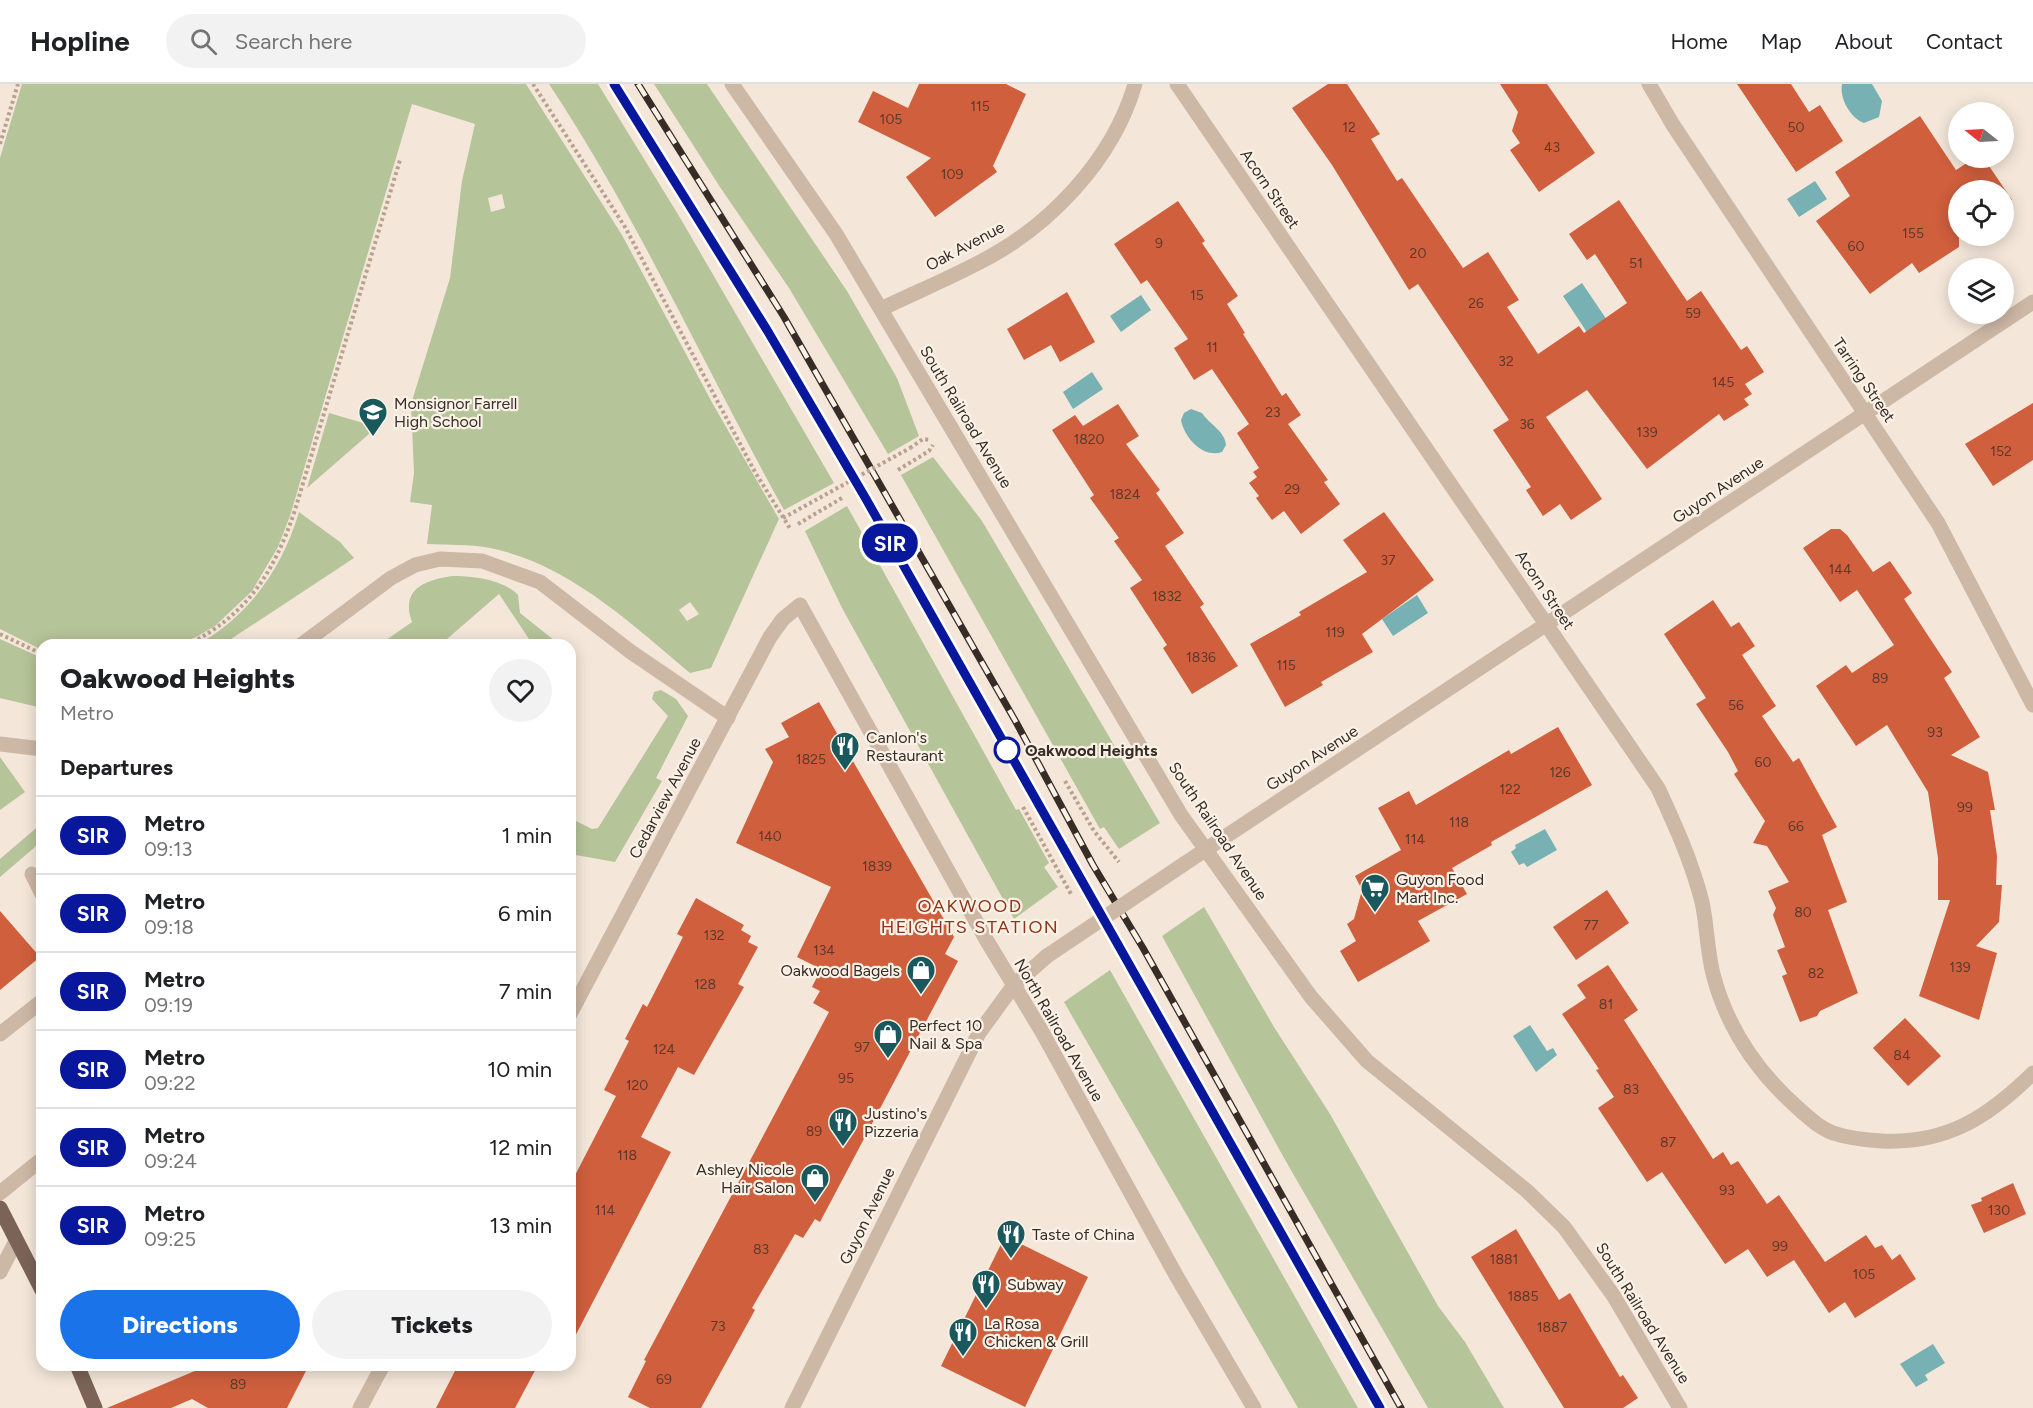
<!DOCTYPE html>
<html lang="en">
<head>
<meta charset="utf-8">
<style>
  body { margin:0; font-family:Figtree,sans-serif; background:#f2f2f2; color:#202124; height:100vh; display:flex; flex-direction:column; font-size:22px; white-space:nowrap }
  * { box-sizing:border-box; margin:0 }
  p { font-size:20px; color:#757577 }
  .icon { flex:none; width:33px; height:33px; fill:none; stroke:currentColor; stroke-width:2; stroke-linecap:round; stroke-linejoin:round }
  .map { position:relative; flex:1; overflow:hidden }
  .details { position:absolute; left:36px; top:555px; width:540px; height:732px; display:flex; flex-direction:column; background:#fff; border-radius:18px; box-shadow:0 3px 15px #0003 }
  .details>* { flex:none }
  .badge { padding:0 12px; border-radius:20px; font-size:21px; line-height:39px }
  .needle { width:39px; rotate:288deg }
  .buttons { position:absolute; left:1948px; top:18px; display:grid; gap:12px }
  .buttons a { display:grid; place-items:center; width:66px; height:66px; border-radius:50%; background:#fff; box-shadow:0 3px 15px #0003; font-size:30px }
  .map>.badge { position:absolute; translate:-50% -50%; box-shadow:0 0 0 3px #fff }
  h2 { padding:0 24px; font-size:22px; line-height:54px }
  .round { display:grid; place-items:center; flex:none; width:63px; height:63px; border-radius:32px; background:#f2f2f2 }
  .head { display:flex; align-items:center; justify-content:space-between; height:102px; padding:0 24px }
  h1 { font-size:28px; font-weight:800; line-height:45px }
  .action { display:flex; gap:12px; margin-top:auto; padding:12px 24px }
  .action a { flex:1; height:69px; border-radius:36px; background:#1a73e8; color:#fff; font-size:24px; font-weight:800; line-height:69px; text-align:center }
  .action a+a { background:#f2f2f2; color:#202124 }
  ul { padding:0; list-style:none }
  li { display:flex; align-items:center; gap:18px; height:78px; padding:0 24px; border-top:2px solid #e0e0e0 }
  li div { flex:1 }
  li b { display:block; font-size:22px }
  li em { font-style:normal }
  li .badge { min-width:66px; font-weight:700; text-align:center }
  header { display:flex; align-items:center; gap:36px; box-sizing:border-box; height:84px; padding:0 30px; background:#fff; border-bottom:2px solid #e0e0e0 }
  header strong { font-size:28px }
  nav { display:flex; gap:33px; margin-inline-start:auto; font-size:21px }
  .search { width:420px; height:54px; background:#f2f2f2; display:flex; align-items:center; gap:15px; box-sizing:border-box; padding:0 21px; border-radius:33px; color:#757577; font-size:22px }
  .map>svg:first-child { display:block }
  .green { fill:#b6c499; fill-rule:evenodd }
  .water { fill:#77b1b3 }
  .building { fill:#cf5f3d }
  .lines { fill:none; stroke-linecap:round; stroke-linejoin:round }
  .path { stroke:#b9a18f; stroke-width:4; stroke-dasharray:3 3; stroke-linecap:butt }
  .minor { stroke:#cdb7a5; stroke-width:15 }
  .major { stroke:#7b6357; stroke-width:15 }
  .rail-casing { stroke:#382c27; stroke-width:7 }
  .rail { stroke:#fbf2e7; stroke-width:4.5; stroke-dasharray:14; stroke-linecap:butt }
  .path-bridge { stroke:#b9a18f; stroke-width:4; stroke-dasharray:3 3; stroke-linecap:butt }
  .minor-bridge { stroke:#cdb7a5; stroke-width:15 }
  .line-casing { stroke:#fff; stroke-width:14 }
  .line { stroke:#08179c; stroke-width:9 }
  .stop-dot { fill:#fff; stroke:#08179c; stroke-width:3 }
  .labels { text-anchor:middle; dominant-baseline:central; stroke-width:4.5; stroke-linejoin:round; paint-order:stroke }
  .number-label { font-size:14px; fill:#5e392c }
  .street-label { font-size:16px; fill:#382c27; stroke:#fbf2e7 }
  .poi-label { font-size:16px; fill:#382c27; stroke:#fbf2e7; text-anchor:start }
  .stop-label { font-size:16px; font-weight:bold; fill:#382c27; stroke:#fbf2e7; text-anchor:start }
  .neighbourhood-label { font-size:18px; letter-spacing:1.5px; fill:#8d341a; stroke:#fbf2e7 }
</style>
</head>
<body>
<header>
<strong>Hopline</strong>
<div class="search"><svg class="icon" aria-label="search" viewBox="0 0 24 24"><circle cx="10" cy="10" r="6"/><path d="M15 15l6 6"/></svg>Search here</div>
<nav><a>Home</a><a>Map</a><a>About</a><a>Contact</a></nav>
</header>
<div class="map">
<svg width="2033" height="1324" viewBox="0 0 2033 1324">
  <rect width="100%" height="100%" fill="#f4e7da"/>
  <g class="green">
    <path d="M22 0H526L622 151 714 322 779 435 711 584 690 589C632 540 567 479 490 464 469 460 448 461 427 460L432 421 410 418 414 389 411 320 450 194 462 97 475 40 412 20 290 432 278 463 252 507 215 542 196 553 178 561H42V566L0 545V74ZM502 110 505 124 491 128 488 114ZM690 518 699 530 687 537 679 526Z"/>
    <path d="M549 0H598L679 132 834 399 784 426C705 284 639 136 549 0Z"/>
    <polygon points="654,0 707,0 847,207 897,294 919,352 888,370 789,204 720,103"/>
    <polygon points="329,329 377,343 307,404"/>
    <polygon points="933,373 982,437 1160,739 1119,765 1104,743 1100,745 901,391"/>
    <polygon points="847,422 1016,726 1019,725 1049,779 1044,783 1058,803 1014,835 842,524 805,447"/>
    <path d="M299 428 340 458 354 474 222 561H197C249 532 282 485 299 428Z"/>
    <path d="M452 492C472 492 503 495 518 511L520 529 560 561H533L499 510 440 561H379L412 538C400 505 425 496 452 492Z"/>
    <polygon points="0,555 42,574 42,624 0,614"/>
    <polygon points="661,606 676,615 688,632 656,694 662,697 615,778 570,770 570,734 592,745 598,744 668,632 652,615 654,608"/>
    <polygon points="0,673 25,708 0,726"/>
    <polygon points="42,739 42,757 0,793 0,775"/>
    <polygon points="1204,823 1274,943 1330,1030 1438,1222 1465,1258 1504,1324 1428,1324 1284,1074 1162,852"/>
    <polygon points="1110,886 1358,1324 1298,1324 1064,918"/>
  </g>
  <g class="water">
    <path d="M1842 0H1872L1882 17 1879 33 1864 39C1851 35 1839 14 1842 0Z"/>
    <polygon points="1815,97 1827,115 1799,133 1787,115"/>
    <polygon points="1582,199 1609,239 1590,253 1563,212"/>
    <polygon points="1141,211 1151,226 1121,248 1110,232"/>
    <polygon points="1092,288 1103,305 1073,325 1063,308"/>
    <path d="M1191 325 1202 329C1209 340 1225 347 1226 361L1222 368C1203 375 1184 353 1181 336L1184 329Z"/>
    <polygon points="1417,511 1428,529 1393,552 1382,535"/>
    <polygon points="1545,745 1557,766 1527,783 1524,779 1519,781 1511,768 1516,764 1515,761"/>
    <polygon points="1530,941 1547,967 1553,964 1557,971 1536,988 1513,952"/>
    <polygon points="1933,1260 1945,1279 1925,1291 1928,1296 1916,1303 1900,1280"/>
  </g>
  <g class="building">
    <polygon points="919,0 1006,0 1026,10 993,82 997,88 935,133 906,93 931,74 858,38 873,7 908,24"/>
    <polygon points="1328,0 1347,0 1380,50 1371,55 1397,97 1402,94 1463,184 1488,168 1519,216 1507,223 1538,270 1579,242 1584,249 1627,219 1595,170 1587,176 1569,150 1619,116 1687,217 1701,207 1741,266 1747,262 1764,288 1745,300 1752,310 1744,315 1749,321 1724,337 1719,330 1647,385 1587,306 1546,333 1602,415 1571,436 1560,420 1543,432 1526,406 1531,403 1493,346 1509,336 1418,200 1409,206 1332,81 1292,24"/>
    <polygon points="1500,0 1547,0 1595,69 1539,108 1510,66 1520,59 1512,47 1518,28"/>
    <polygon points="1737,0 1791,0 1809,28 1820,21 1843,57 1796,88"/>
    <polygon points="1920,32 1956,86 1973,75 1978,81 1985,76 2012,116 2004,121 2004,106 1959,106 1959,163 1919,189 1912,179 1870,210 1816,137 1850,112 1835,88"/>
    <polygon points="1178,117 1205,157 1202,159 1238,212 1227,220 1245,249 1243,250 1282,312 1286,309 1301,331 1288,340 1328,396 1324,398 1340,420 1301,450 1284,427 1272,436 1256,414 1259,412 1249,399 1257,393 1253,388 1259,384 1237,349 1249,340 1212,285 1194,296 1174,264 1188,255 1147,196 1141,200 1114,160"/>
    <polygon points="1067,208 1095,258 1060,278 1051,261 1024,276 1007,245"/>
    <polygon points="2033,319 2033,376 1993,402 1965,360"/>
    <polygon points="1118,320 1139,352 1126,360 1160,406 1156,409 1184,449 1165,462 1204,520 1200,523 1238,582 1192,610 1163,564 1167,561 1130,504 1142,496 1114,457 1119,454 1090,414 1094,411 1052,346 1075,331 1083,342"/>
    <polygon points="1384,428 1434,496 1362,550 1373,568 1321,598 1323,601 1285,623 1250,560 1301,531 1299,528 1367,488 1343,456"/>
    <polygon points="1831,445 1840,445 1847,451 1873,488 1890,477 1912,509 1904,515 1952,588 1944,594 1980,653 1951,671 1988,688 1995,726 1990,726 1997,772 1996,801 2002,801 1999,838 1976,862 1997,869 1979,936 1919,912 1950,816 1938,816 1938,774 1928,708 1887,641 1856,662 1816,602 1846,581 1852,589 1894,561 1857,506 1840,518 1803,464"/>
    <polygon points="1713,516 1731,543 1739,538 1755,562 1742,571 1776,622 1762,632 1793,678 1799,674 1837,743 1822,751 1847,818 1828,826 1858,909 1820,927 1817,932 1800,938 1782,892 1787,890 1777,866 1785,863 1773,831 1776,824 1768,807 1789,798 1767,762 1753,759 1765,737 1734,690 1738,687 1728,668 1696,620 1706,614 1664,550"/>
    <polygon points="819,618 954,853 945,870 958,877 820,1138 815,1135 803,1154 795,1150 752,1224 755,1226 701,1324 650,1324 628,1313 646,1277 644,1276 829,928 813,919 820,907 812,903 821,885 797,873 831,803 736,759 773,678 765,665 789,653 781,639"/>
    <polygon points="1558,643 1592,701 1491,758 1492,761 1452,784 1467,810 1418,837 1430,857 1358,898 1340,867 1356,857 1347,840 1354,835 1362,806 1355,792 1401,766 1378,724 1409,707 1416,721 1509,666 1511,670"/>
    <polygon points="1607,806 1629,839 1576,876 1553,843"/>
    <polygon points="696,814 744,841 741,846 751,852 748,858 758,863 738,900 744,903 694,991 678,983 641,1053 671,1068 570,1262 570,1101 616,1012 604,1006 629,957 625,955 643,920 647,923 683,853 677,850"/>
    <polygon points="0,827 40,873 0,906"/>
    <polygon points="1608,881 1638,926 1624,936 1713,1075 1723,1068 1731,1081 1738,1077 1767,1120 1779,1111 1825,1178 1866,1151 1875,1164 1882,1161 1892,1176 1900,1170 1916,1195 1855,1234 1845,1218 1829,1229 1794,1176 1767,1193 1748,1165 1725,1180 1662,1088 1647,1098 1598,1024 1614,1013 1596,986 1599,985 1562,930 1586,914 1577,901"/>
    <polygon points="1905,934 1941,972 1908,1002 1873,964"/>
    <polygon points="2013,1099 2026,1130 1984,1149 1971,1121 1982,1117 1981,1114"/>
    <polygon points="1516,1145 1559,1216 1570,1209 1620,1293 1623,1291 1638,1314 1623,1324 1564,1324 1471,1173"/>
    <polygon points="1005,1152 1088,1193 1025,1323 941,1282"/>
    <polygon points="209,1281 309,1281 287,1324 208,1324 192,1315 171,1324 107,1324"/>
    <polygon points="458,1281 538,1281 515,1324 436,1324"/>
  </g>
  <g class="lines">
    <g class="path">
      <polyline points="533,0 625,143 755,388 791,446"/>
      <polyline points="0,60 18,0"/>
      <polyline points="910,364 923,355 931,356"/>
      <polyline points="898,386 929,367 933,361"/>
      <polyline points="798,440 842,414"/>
      <polyline points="0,550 42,570"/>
      <path d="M187 561C247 531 274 489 295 426L400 76"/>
      <polyline points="1065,697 1094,747 1119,778"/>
      <polyline points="1023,723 1071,810"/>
    </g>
    <g class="minor">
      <polyline points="732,0 836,150 1181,731 1311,913 1367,977 1527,1107 1564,1143 1613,1211 1680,1324"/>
      <path d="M1177 0 1658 704C1675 741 1692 778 1702 818 1707 841 1707 866 1713 890 1727 944 1758 989 1799 1025 1809 1034 1820 1044 1833 1049 1848 1054 1865 1056 1882 1057 1947 1060 1988 1033 2033 989"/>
      <polyline points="1649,0 1673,41 1938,439 2033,621"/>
      <path d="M881 225C914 209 948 195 980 178 1049 143 1113 76 1135 0"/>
      <polyline points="301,561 391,494 415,481 440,475 482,477 540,498 631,568 728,634"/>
      <polyline points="0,660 42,665"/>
      <polyline points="1184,780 2033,218"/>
      <polyline points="32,790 42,810"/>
      <polyline points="570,930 770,553 783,535 800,521 987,857 1041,946 1177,1193 1254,1324"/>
      <polyline points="0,950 42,917"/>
      <polyline points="0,1109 42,1075"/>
      <polyline points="0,1188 16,1157"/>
      <polyline points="360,1324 383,1281"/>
      <polyline points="792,1324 979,949 1014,901 1047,872"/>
    </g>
    <g class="major">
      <polyline points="0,1124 42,1206"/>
      <polyline points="77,1281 95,1324"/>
    </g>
    <g class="rail-casing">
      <g id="rail">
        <polyline points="614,0 767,246 866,415 1380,1324"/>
        <polyline points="638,0 784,233 1016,638 1093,781 1143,864 1401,1324"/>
      </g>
    </g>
    <use href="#rail" class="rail"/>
    <polyline class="path-bridge" points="783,434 910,364"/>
    <polyline class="minor-bridge" points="1047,872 1184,780"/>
  </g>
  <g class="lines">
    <g class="line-casing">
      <polyline id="line" points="614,0 767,246 866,415 1380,1324"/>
    </g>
    <use href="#line" class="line"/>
  </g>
  <defs>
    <g id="school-pin" transform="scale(1.5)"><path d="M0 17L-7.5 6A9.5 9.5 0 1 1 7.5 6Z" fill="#19595d" stroke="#fbf2e7"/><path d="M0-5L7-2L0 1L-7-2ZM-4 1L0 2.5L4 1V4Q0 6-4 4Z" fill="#fff"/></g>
    <g id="restaurant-pin" transform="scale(1.5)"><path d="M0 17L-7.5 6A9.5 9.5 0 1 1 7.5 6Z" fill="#19595d" stroke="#fbf2e7"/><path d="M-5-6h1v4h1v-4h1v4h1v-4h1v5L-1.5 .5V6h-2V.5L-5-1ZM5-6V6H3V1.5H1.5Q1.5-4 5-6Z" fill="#fff"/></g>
    <g id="supermarket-pin" transform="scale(1.5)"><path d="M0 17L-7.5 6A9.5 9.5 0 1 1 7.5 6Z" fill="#19595d" stroke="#fbf2e7"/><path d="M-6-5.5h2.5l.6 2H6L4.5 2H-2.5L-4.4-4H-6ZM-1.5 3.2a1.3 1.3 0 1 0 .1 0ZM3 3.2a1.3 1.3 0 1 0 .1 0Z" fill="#fff"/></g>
    <g id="shop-pin" transform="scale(1.5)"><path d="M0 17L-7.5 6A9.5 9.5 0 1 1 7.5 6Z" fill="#19595d" stroke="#fbf2e7"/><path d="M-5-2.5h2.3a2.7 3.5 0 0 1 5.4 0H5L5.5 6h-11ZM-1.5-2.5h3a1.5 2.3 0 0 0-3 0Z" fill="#fff"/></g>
  </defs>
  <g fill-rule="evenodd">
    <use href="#school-pin" x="373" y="328"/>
    <use href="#restaurant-pin" x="845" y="662"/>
    <use href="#supermarket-pin" x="1375" y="804"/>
    <use href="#shop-pin" x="921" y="886"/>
    <use href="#shop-pin" x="888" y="950"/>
    <use href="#restaurant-pin" x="843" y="1038"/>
    <use href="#shop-pin" x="815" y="1094"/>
    <use href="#restaurant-pin" x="1011" y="1150"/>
    <use href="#restaurant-pin" x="986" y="1200"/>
    <use href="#restaurant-pin" x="963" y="1248"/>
  </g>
  <circle class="stop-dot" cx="1007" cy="666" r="12"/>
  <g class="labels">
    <g class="number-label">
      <text x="980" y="22">115</text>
      <text x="891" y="35">105</text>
      <text x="1349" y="43">12</text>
      <text x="1796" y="43">50</text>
      <text x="1552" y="63">43</text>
      <text x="952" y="90">109</text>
      <text x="1913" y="149">155</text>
      <text x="1159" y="159">9</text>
      <text x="1856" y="162">60</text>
      <text x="1418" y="169">20</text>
      <text x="1636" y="179">51</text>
      <text x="1197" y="211">15</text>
      <text x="1476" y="219">26</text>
      <text x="1693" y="229">59</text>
      <text x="1212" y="263">11</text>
      <text x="1506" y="277">32</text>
      <text x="1723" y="298">145</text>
      <text x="1273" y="328">23</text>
      <text x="1527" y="340">36</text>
      <text x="1647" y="348">139</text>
      <text x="1089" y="355">1820</text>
      <text x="2001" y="367">152</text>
      <text x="1292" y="405">29</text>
      <text x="1125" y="410">1824</text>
      <text x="1388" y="476">37</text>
      <text x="1840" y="485">144</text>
      <text x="1167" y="512">1832</text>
      <text x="1335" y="548">119</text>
      <text x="1201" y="573">1836</text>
      <text x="1286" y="581">115</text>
      <text x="1880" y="594">89</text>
      <text x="1736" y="621">56</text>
      <text x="1935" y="648">93</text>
      <text x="811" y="675">1825</text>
      <text x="1763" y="678">60</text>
      <text x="1560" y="688">126</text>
      <text x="1510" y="705">122</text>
      <text x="1965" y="723">99</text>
      <text x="1459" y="738">118</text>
      <text x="1796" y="742">66</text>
      <text x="770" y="752">140</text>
      <text x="1415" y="755">114</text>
      <text x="877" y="782">1839</text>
      <text x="1803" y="828">80</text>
      <text x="1591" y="841">77</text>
      <text x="714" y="851">132</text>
      <text x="824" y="866">134</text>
      <text x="1960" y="883">139</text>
      <text x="1816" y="889">82</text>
      <text x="705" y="900">128</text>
      <text x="1606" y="920">81</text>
      <text x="862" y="963">97</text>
      <text x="664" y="965">124</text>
      <text x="1902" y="971">84</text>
      <text x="846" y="994">95</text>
      <text x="637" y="1001">120</text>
      <text x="1631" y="1005">83</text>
      <text x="814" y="1047">89</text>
      <text x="1668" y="1058">87</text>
      <text x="627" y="1071">118</text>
      <text x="1727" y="1106">93</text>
      <text x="605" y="1126">114</text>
      <text x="1999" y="1126">130</text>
      <text x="1780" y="1162">99</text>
      <text x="761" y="1165">83</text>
      <text x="1504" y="1175">1881</text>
      <text x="1864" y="1190">105</text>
      <text x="1523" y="1212">1885</text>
      <text x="718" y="1242">73</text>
      <text x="1552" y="1243">1887</text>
      <text x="664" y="1295">69</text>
      <text x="238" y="1300">89</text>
    </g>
    <g class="street-label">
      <text transform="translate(1270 105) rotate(56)">Acorn Street</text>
      <text transform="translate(965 162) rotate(-28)">Oak Avenue</text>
      <text transform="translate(1864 296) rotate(56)">Tarring Street</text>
      <text transform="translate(966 333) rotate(59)">South Railroad Avenue</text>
      <text transform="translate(1718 406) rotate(-34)">Guyon Avenue</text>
      <text transform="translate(1545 506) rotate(56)">Acorn Street</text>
      <text transform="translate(1312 674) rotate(-33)">Guyon Avenue</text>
      <text transform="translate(665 714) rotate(-62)">Cedarview Avenue</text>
      <text transform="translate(1218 747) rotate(56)">South Railroad Avenue</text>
      <text transform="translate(1059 946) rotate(60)">North Railroad Avenue</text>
      <text transform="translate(867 1132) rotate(-64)">Guyon Avenue</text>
      <text transform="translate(1643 1229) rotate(58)">South Railroad Avenue</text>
    </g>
    <g class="poi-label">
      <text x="394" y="319">Monsignor Farrell<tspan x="394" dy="18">High School</tspan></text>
      <text x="866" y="653">Canlon's<tspan x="866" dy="18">Restaurant</tspan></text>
      <text x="1396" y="795">Guyon Food<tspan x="1396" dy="18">Mart Inc.</tspan></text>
      <text x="900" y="886" text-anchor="end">Oakwood Bagels</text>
      <text x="909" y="941">Perfect 10<tspan x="909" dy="18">Nail &amp; Spa</tspan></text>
      <text x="864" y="1029">Justino's<tspan x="864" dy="18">Pizzeria</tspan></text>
      <text x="794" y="1085" text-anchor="end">Ashley Nicole<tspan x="794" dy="18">Hair Salon</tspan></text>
      <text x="1032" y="1150">Taste of China</text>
      <text x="1007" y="1200">Subway</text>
      <text x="984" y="1239">La Rosa<tspan x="984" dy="18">Chicken &amp; Grill</tspan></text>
    </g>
    <g class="stop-label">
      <text x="1025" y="666">Oakwood Heights</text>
    </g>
    <g class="neighbourhood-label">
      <text x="970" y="822">OAKWOOD<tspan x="970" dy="21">HEIGHTS STATION</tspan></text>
    </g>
  </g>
</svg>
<div class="buttons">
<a><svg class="needle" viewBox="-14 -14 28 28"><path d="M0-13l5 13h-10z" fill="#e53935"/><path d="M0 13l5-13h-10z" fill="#757577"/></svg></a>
<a><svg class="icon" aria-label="locate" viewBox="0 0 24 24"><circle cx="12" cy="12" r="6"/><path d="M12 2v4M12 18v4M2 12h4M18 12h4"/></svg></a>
<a><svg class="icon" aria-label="layers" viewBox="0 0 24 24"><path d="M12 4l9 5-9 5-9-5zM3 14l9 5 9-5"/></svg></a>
</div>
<b class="badge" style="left:890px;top:459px;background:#08179c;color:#fff">SIR</b>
<section class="details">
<div class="head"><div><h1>Oakwood Heights</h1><p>Metro</p></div><a class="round"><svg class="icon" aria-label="heart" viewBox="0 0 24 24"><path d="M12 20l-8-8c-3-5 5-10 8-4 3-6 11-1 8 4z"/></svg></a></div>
<h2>Departures</h2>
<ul>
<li><span class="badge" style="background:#08179c;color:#fff">SIR</span><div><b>Metro</b><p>09:13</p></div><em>1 min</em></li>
<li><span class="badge" style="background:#08179c;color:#fff">SIR</span><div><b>Metro</b><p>09:18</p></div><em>6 min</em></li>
<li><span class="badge" style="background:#08179c;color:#fff">SIR</span><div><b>Metro</b><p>09:19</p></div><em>7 min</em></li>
<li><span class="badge" style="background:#08179c;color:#fff">SIR</span><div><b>Metro</b><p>09:22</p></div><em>10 min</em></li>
<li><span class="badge" style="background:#08179c;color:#fff">SIR</span><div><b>Metro</b><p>09:24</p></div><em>12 min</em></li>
<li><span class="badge" style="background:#08179c;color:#fff">SIR</span><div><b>Metro</b><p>09:25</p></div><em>13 min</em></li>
</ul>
<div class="action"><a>Directions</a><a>Tickets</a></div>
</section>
</div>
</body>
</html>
